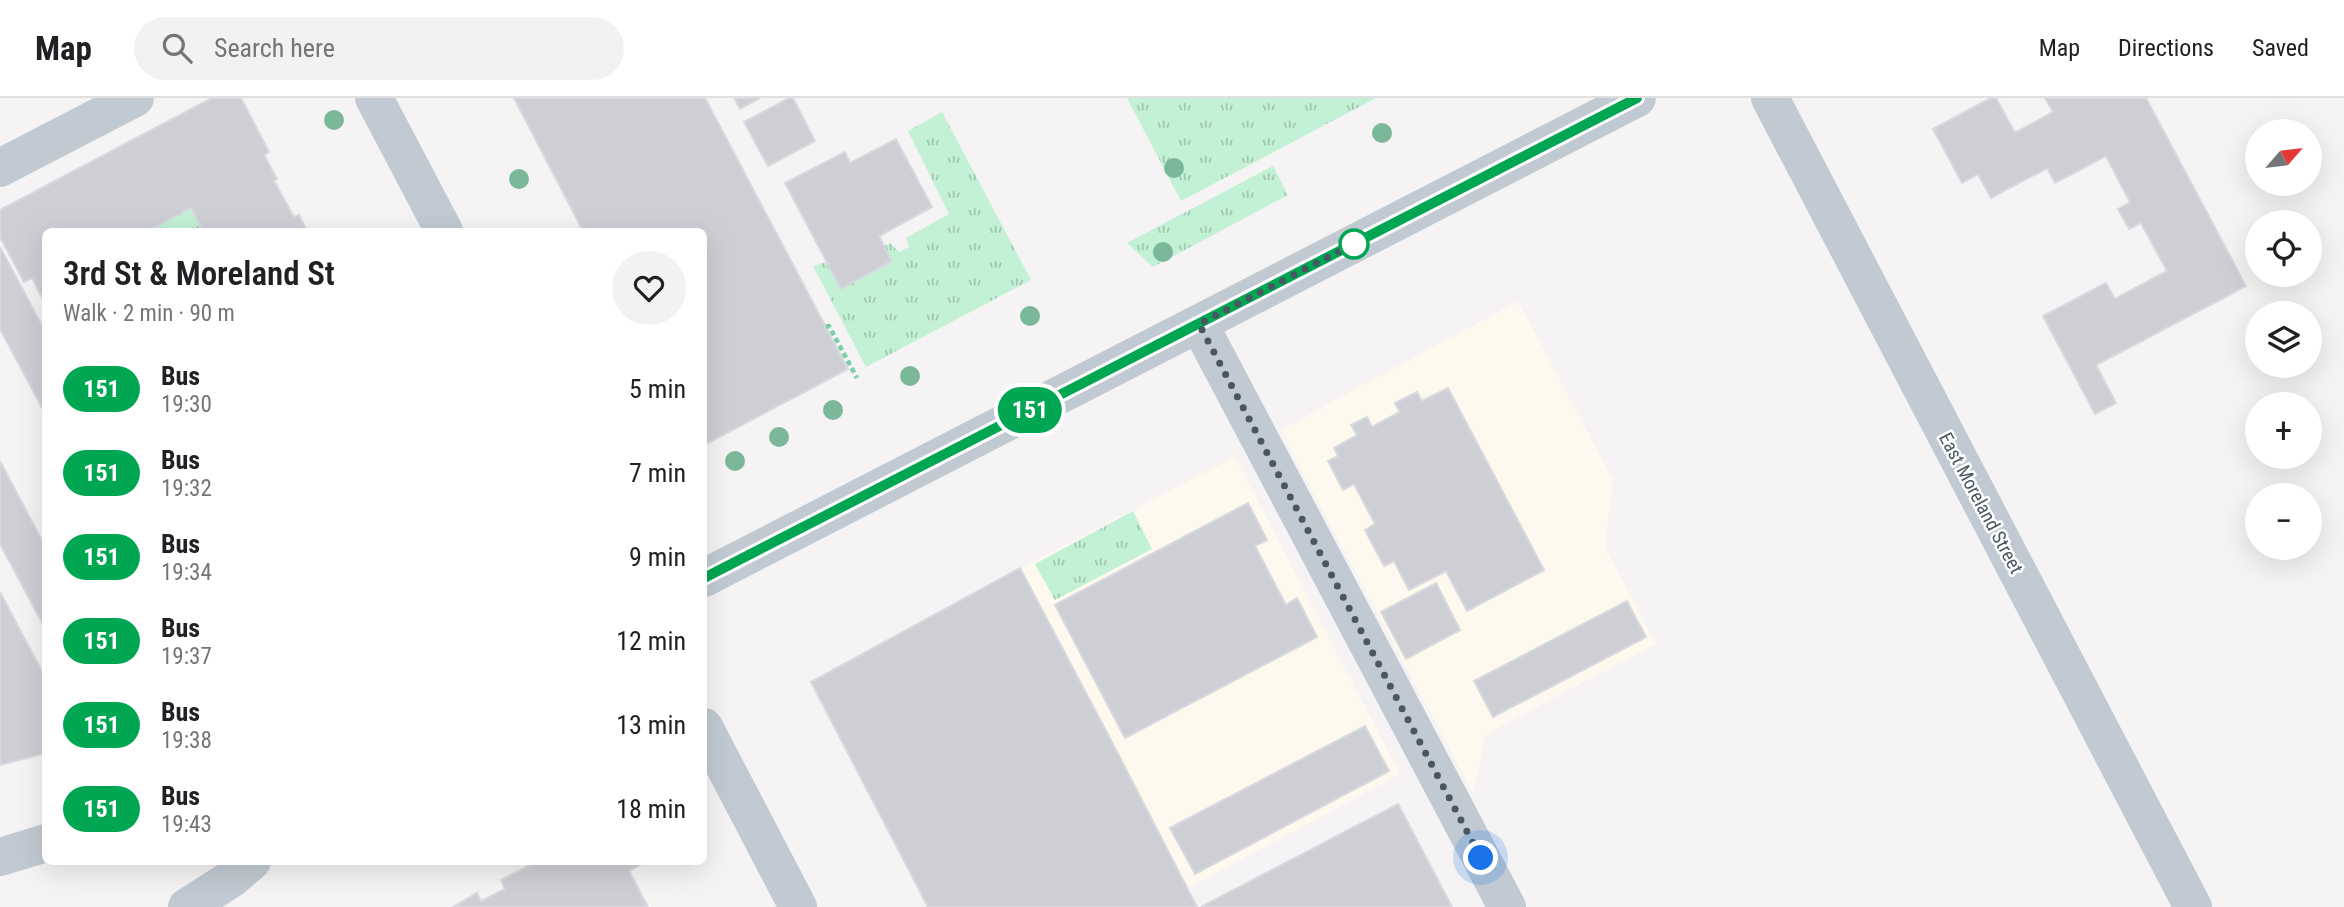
<!DOCTYPE html>
<html lang="en">
<head>
<meta charset="utf-8">
<style>
  body { margin:0; font-family:"Roboto Condensed",sans-serif; background:#f2f2f2; color:#202124; height:100vh; display:flex; flex-direction:column; font-size:26px; white-space:nowrap }
  * { box-sizing:border-box; margin:0 }
  p { font-size:23px; color:#757577 }
  .icon { flex:none; width:38px; height:38px; fill:none; stroke:currentColor; stroke-width:2; stroke-linecap:round; stroke-linejoin:round }
  .map { position:relative; flex:1; overflow:hidden }
  .side { position:absolute; left:42px; top:130px; width:665px; height:637px; display:flex; flex-direction:column; background:#fff; border-radius:10px; box-shadow:0 7px 28px #0002 }
  .side>* { flex:none }
  .badge { padding:0 14px; border-radius:23px; font-size:24px; line-height:46px }
  .needle { width:46px; rotate:62deg }
  .controls { position:absolute; left:2245px; top:21px; display:grid; gap:14px }
  .controls a { display:grid; place-items:center; width:77px; height:77px; border-radius:50%; background:#fff; box-shadow:0 7px 28px #0002; font-size:35px }
  .you { position:absolute; width:35px; height:35px; margin:-18px; border:5px solid #fff; border-radius:50%; background:#1a73e8; box-shadow:0 0 0 10px #1a73e833 }
  .map>.badge { position:absolute; translate:-50% -50%; box-shadow:0 0 0 4px #fff }
  .round { display:grid; place-items:center; flex:none; width:74px; height:74px; border-radius:37px; background:#f2f2f2 }
  .head { display:flex; align-items:center; justify-content:space-between; height:119px; padding:0 21px }
  h1 { font-size:33px; font-weight:600; line-height:52px }
  ul { padding:0; list-style:none }
  li { display:flex; align-items:center; gap:21px; height:84px; padding:0 21px }
  li div { flex:1 }
  li b { display:block; font-size:26px }
  li em { font-style:normal }
  li .badge { min-width:77px; font-weight:700; text-align:center }
  header { display:flex; align-items:center; gap:42px; box-sizing:border-box; height:98px; padding:0 35px; background:#fff; border-bottom:2px solid #e0e0e0 }
  header strong { font-size:33px }
  nav { display:flex; gap:38px; margin-inline-start:auto; font-size:24px }
  .search { width:490px; height:63px; background:#f2f2f2; display:flex; align-items:center; gap:18px; box-sizing:border-box; padding:0 24px; border-radius:38px; color:#757577; font-size:26px }
  .map>svg:first-child { display:block }
  .commercial { fill:#fdf9ef }
  .grass { fill:url(#grass-tufts) }
  .building { fill:#cdcfd5; stroke:#d7d9de; stroke-width:2 }
  .lines { fill:none; stroke-linecap:round; stroke-linejoin:round }
  .path { stroke:#7ad0a6; stroke-width:4.5; stroke-dasharray:5 3.5; stroke-linecap:butt }
  .minor { stroke:#c1cad2; stroke-width:38 }
  .tree { fill:#7bb799 }
  .line-casing { stroke:#fff; stroke-width:16 }
  .line { stroke:#00a651; stroke-width:10 }
  .walk { stroke:#4a5661; stroke-width:7; stroke-dasharray:0 12.6 }
  .stop-dot { fill:#fff; stroke:#00a651; stroke-width:3.5 }
  .labels { text-anchor:middle; dominant-baseline:central; stroke-width:5; stroke-linejoin:round; paint-order:stroke }
  .street-label { font-size:19px; fill:#4a5661; stroke:#fff }
</style>
</head>
<body>
<header>
<strong>Map</strong>
<div class="search"><svg class="icon" aria-label="search" viewBox="0 0 24 24"><circle cx="10" cy="10" r="6"/><path d="M15 15l6 6"/></svg>Search here</div>
<nav><a>Map</a><a>Directions</a><a>Saved</a></nav>
</header>
<div class="map">
<svg width="2344" height="809" viewBox="0 0 2344 809">
  <defs>
    <pattern id="grass-tufts" width="24" height="20" patternUnits="userSpaceOnUse" patternTransform="scale(1.75)"><rect width="24" height="20" fill="#c3f1d5"/><path d="M3 7l-1-3M5 7V3M7 7l1-3M15 17l-1-3M17 17v-4M19 17l1-3" fill="none" stroke="#a0c6b0"/></pattern>
  </defs>
  <rect width="100%" height="100%" fill="#f5f3f3"/>
  <g class="commercial">
    <polygon points="1518,203 1613,382 1605,449 1656,546 1486,636 1473,695 1280,332"/>
    <polygon points="1235,359 1400,676 1188,790 1020,470"/>
  </g>
  <g class="grass">
    <polygon points="1127,0 1376,0 1181,103"/>
    <polygon points="942,14 1031,182 866,269 813,168 827,164 841,190 892,163 884,148 890,145 899,154 909,149 906,140 949,116 908,33"/>
    <polygon points="1273,68 1288,97 1153,169 1127,145"/>
    <polygon points="191,110 203,133 148,133"/>
    <polygon points="1133,413 1152,451 1055,502 1035,466"/>
  </g>
  <g class="building">
    <polygon points="212,0 241,0 269,54 264,57 277,81 274,83 294,119 299,117 307,133 203,133 191,110 148,133 46,133 46,207 32,180 24,184 0,139 0,112"/>
    <polygon points="514,0 705,0 848,271 704,347 704,133 583,133"/>
    <polygon points="734,0 760,0 740,11"/>
    <polygon points="789,0 793,0 815,43 768,68 744,24"/>
    <polygon points="1991,0 1996,0 2015,35 2053,14 2045,0 2146,0 2246,188 2096,267 2116,305 2095,316 2043,218 2106,185 2115,201 2167,173 2141,125 2129,131 2118,111 2130,104 2106,58 2055,85 2047,70 1991,100 1978,76 1962,85 1933,31"/>
    <polygon points="896,41 932,109 879,138 892,163 841,191 785,85 845,54 850,65"/>
    <polygon points="0,149 46,235 46,317 0,231"/>
    <polygon points="1448,290 1544,472 1467,513 1446,473 1409,492 1394,463 1384,468 1365,432 1375,426 1354,386 1343,392 1328,363 1338,358 1334,350 1357,337 1351,327 1367,319 1372,329 1400,314 1395,305 1417,294 1422,303"/>
    <polygon points="0,363 46,450 46,532 0,446"/>
    <polygon points="1248,405 1267,442 1255,448 1286,507 1297,500 1317,539 1125,640 1055,507"/>
    <polygon points="1020,470 1113,646 1197,809 928,809 811,584"/>
    <polygon points="1436,485 1460,532 1406,561 1381,514"/>
    <polygon points="0,494 46,581 46,655 0,667"/>
    <polygon points="1627,503 1646,539 1493,619 1474,583"/>
    <polygon points="1365,628 1389,673 1195,776 1170,730"/>
    <polygon points="1398,706 1452,809 1201,809"/>
    <polygon points="538,763 644,763 645,764 629,773 648,809 453,809 477,795 481,803 505,791 501,782"/>
  </g>
  <g class="lines">
    <polyline class="path" points="826,229 829,228 857,280"/>
    <g class="minor">
      <polyline points="374,0 444,133"/>
      <polyline points="1770,0 2193,809"/>
      <polyline points="0,70 135,0"/>
      <polyline points="1199,226 1507,809"/>
      <polyline points="704,480 1637,0"/>
      <polyline points="704,629 798,809"/>
      <polyline points="0,759 46,745"/>
      <polyline points="187,809 231,781 252,763"/>
    </g>
  </g>
  <g class="tree">
    <circle cx="334" cy="22" r="10"/>
    <circle cx="1382" cy="35" r="10"/>
    <circle cx="1174" cy="70" r="10"/>
    <circle cx="519" cy="81" r="10"/>
    <circle cx="1163" cy="154" r="10"/>
    <circle cx="1030" cy="218" r="10"/>
    <circle cx="910" cy="278" r="10"/>
    <circle cx="833" cy="312" r="10"/>
    <circle cx="779" cy="339" r="10"/>
    <circle cx="735" cy="363" r="10"/>
  </g>
  <g class="lines">
    <g class="line-casing">
      <polyline id="line" points="704,480 1637,0"/>
    </g>
    <use href="#line" class="line"/>
    <polyline class="walk" points="1354,146 1363,141 1199,226 1481,760"/>
  </g>
  <circle class="stop-dot" cx="1354" cy="146" r="14"/>
  <g class="labels">
    <g class="street-label">
      <text transform="translate(1981 405) rotate(62)">East Moreland Street</text>
    </g>
  </g>
</svg>
<div class="controls">
<a><svg class="needle" viewBox="-14 -14 28 28"><path d="M0-13l5 13h-10z" fill="#e53935"/><path d="M0 13l5-13h-10z" fill="#757577"/></svg></a>
<a><svg class="icon" aria-label="locate" viewBox="0 0 24 24"><circle cx="12" cy="12" r="6"/><path d="M12 2v4M12 18v4M2 12h4M18 12h4"/></svg></a>
<a><svg class="icon" aria-label="layers" viewBox="0 0 24 24"><path d="M12 4l9 5-9 5-9-5zM3 14l9 5 9-5"/></svg></a>
<a>+</a>
<a>−</a>
</div>
<div class="you" style="left:1481px;top:760px"></div>
<b class="badge" style="left:1030px;top:312px;background:#00a651;color:#fff">151</b>
<section class="side">
<div class="head"><div><h1>3rd St &amp; Moreland St</h1><p>Walk · 2 min · 90 m</p></div><a class="round"><svg class="icon" aria-label="heart" viewBox="0 0 24 24"><path d="M12 20l-8-8c-3-5 5-10 8-4 3-6 11-1 8 4z"/></svg></a></div>
<ul>
<li><span class="badge" style="background:#00a651;color:#fff">151</span><div><b>Bus</b><p>19:30</p></div><em>5 min</em></li>
<li><span class="badge" style="background:#00a651;color:#fff">151</span><div><b>Bus</b><p>19:32</p></div><em>7 min</em></li>
<li><span class="badge" style="background:#00a651;color:#fff">151</span><div><b>Bus</b><p>19:34</p></div><em>9 min</em></li>
<li><span class="badge" style="background:#00a651;color:#fff">151</span><div><b>Bus</b><p>19:37</p></div><em>12 min</em></li>
<li><span class="badge" style="background:#00a651;color:#fff">151</span><div><b>Bus</b><p>19:38</p></div><em>13 min</em></li>
<li><span class="badge" style="background:#00a651;color:#fff">151</span><div><b>Bus</b><p>19:43</p></div><em>18 min</em></li>
</ul>
</section>
</div>
</body>
</html>
